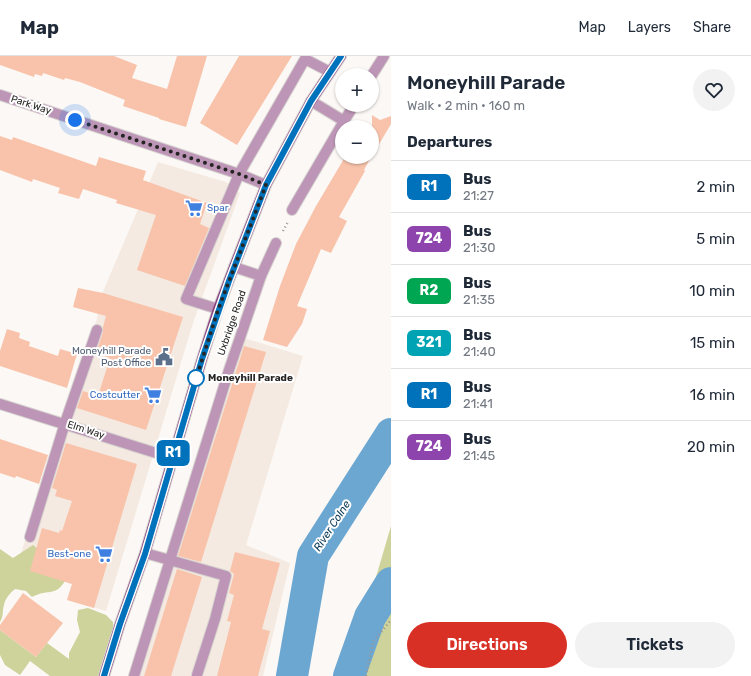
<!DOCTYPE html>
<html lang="en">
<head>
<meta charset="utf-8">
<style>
  body { margin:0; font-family:Rubik,sans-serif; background:#f2f2f3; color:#1f2937; height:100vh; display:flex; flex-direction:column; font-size:15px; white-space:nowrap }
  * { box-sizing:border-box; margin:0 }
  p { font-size:13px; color:#747a83 }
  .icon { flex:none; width:22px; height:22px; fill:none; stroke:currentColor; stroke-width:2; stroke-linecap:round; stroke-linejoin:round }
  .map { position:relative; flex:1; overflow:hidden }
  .drawer { display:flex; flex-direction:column; background:#fff; width:360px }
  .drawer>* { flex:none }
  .badge { padding:0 8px; border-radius:6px; font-size:14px; line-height:26px }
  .buttons { position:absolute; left:335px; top:12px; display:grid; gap:8px }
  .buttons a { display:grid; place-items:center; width:44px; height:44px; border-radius:50%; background:#fff; box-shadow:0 1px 3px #0004; font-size:20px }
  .you { position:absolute; width:20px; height:20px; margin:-10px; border:3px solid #fff; border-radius:50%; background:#1a73e8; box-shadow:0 0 0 6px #1a73e833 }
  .map>.badge { position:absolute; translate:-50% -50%; box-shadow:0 0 0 2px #fff }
  h2 { padding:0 16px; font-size:15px; line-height:36px }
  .round { display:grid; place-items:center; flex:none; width:42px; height:42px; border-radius:21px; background:#f2f2f3 }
  .headline { display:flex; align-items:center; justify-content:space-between; height:68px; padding:0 16px }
  h1 { font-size:19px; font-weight:600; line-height:30px }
  .action { display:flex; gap:8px; margin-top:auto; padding:8px 16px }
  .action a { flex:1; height:46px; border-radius:24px; background:#d93025; color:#fff; font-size:16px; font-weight:600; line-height:46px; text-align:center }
  .action a+a { background:#f2f2f3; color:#1f2937 }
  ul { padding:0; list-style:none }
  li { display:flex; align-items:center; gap:12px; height:52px; padding:0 16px; border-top:1px solid #e0e1e3 }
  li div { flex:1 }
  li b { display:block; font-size:15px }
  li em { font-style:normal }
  li .badge { min-width:44px; font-weight:700; text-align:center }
  header { display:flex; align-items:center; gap:24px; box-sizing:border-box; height:56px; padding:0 20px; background:#fff; border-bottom:1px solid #e0e1e3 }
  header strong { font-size:19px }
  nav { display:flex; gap:22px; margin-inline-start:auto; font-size:14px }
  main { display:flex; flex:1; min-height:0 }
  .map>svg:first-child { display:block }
  .built { fill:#f4eae1 }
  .green { fill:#ced39b }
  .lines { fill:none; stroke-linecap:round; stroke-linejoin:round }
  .river { stroke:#6ca7d2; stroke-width:32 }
  .building { fill:#f8c3aa }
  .lane-casing { stroke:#d6d2cf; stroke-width:12 }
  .street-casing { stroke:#d6d2cf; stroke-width:12 }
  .primary-casing { stroke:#d6d2cf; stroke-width:12 }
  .path { stroke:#999593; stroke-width:2.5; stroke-dasharray:1 3; stroke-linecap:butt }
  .lane { stroke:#bd95b7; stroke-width:10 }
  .street { stroke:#bd95b7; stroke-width:10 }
  .primary { stroke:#85407d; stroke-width:10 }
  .line-casing { stroke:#fff; stroke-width:9 }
  .line { stroke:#0072bc; stroke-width:6 }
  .walk { stroke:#272524; stroke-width:4; stroke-dasharray:0 7.2 }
  .stop-dot { fill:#fff; stroke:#0072bc; stroke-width:2 }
  .labels { text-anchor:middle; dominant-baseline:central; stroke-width:4; stroke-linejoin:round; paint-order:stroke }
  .street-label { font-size:10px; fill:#272524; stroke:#fff }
  .shop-label { font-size:10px; fill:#366cbe; stroke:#fff; text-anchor:end }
  .service-label { font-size:10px; fill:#4e5e75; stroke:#fff; text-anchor:end }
  .stop-label { font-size:10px; font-weight:bold; fill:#272524; stroke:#fff; text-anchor:start }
  .water-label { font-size:11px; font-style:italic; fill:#073855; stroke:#fff }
</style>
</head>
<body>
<header>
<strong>Map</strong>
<nav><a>Map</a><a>Layers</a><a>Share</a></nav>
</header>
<main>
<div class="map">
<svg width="391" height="620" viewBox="0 0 391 620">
  <rect width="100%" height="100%" fill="#fcf8f5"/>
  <g class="built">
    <polygon points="158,106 226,126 240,137 193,267 106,555 67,544 72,528 17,511 68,343 97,263 99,245"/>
    <polygon points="244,282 303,300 246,489 290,507 263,620 136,620"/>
  </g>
  <g class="green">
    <polygon points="391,470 391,620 347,620"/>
    <path d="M33 489 42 496 67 521C57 542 49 532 32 541L26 535 15 533C10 537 5 543 4 549 2 555 4 560 0 566V493L13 502Z"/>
    <polygon points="88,552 106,559 113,566 114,583 102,609 99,620 50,620 30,605 20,619 5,609 0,599 0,574 36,601 47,587 69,603 69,597 80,576 77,564 78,554"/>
  </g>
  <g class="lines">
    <g class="river">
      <polyline points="292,620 313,500 391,378"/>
      <polyline points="349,620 370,561 391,527"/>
    </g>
  </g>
  <g class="building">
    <polygon points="0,0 114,0 137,9 132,22 167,33 177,0 207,0 186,71 159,63 159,62 123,50 125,44 80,26 65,22 64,24 43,17 42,20 35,18 34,21 0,9"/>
    <polygon points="239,0 292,0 237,89 200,67"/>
    <polygon points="372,59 380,64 391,60 391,68 372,100"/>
    <polygon points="0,80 12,84 13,81 96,110 99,101 146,115 143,124 207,147 200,168 209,172 185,230 137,214 156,159 116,147 117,144 83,133 79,143 58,137 60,132 33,123 32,126 0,114"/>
    <polygon points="345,101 371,101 364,114 365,115 339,161 347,165 331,197 321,193 297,250 307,253 302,268 287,291 263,284 280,230 296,188 316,150"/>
    <polygon points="78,232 103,237 183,261 146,374 77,352 83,335 98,340 110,302 96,297 103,276 103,271 106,260 73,251"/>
    <polygon points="7,273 20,277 19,282 30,286 29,290 58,300 60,293 77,298 67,332 0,310 0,295"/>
    <polygon points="244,290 266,296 201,506 178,500"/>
    <polygon points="0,383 48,399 39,428 16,420 15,422 0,417"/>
    <polygon points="66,387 137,408 94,552 67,544 72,528 30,515 42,472 59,477 60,474 62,475 72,445 55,440 57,434 52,432"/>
    <polygon points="235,496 280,507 262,573 270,575 258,620 217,620 231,566 227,565 234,539 229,537 234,518 230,515"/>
    <polygon points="177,513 202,521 171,620 144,620"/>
    <polygon points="23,537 63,567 36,601 0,574 0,569"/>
  </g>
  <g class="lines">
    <g class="lane-casing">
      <g id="lane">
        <polyline points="372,19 384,0"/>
        <polyline points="344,65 354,49"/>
        <polyline points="218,253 186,243 239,118 305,3 330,16"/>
        <polyline points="30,481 65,367 97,274"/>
      </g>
    </g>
    <g class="street-casing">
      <g id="street">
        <polyline points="0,39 239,118 266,129"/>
        <polyline points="292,154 344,65 311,45"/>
        <polyline points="261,220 276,187"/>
        <polyline points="0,348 172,402"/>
        <polyline points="145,497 226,520 215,563 197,619"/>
        <polyline points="134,620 229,314 261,220 234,211"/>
      </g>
    </g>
    <g class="primary-casing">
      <polyline id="primary" points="104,620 120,568 145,497 202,303 218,253 234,211 266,129 311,45 341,0"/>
    </g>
    <g class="path">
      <polyline points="283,175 288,166"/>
      <polyline points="366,620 373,586 391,564"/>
    </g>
    <use href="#lane" class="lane"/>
    <use href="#street" class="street"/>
    <use href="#primary" class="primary"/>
  </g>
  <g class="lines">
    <g class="line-casing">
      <polyline id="line" points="104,620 120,568 145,498 202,303 229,225 266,129 311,45 341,0"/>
    </g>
    <use href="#line" class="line"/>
    <polyline class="walk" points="75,64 239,118 266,129 218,254 194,329 196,322"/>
  </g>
  <defs>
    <g id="supermarket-bare" transform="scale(1.38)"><path d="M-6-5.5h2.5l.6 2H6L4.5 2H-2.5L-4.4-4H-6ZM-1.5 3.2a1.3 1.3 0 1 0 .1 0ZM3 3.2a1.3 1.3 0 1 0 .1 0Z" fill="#3f7fe0" stroke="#fff" stroke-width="2.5" paint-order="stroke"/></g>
    <g id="civic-bare" transform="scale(1.38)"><path d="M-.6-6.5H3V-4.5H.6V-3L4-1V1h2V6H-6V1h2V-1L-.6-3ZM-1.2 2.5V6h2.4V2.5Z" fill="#5c6f8a" stroke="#fff" stroke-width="2.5" paint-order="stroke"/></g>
  </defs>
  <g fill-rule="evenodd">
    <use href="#supermarket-bare" x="194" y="152"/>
    <use href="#civic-bare" x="164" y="301"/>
    <use href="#supermarket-bare" x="153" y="339"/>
    <use href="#supermarket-bare" x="104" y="498"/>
  </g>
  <circle class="stop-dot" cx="196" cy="322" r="8"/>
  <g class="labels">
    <g class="street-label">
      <text transform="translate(31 49) rotate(18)">Park Way</text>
      <text transform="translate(232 267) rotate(-71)">Uxbridge Road</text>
      <text transform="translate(86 374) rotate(18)">Elm Way</text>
    </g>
    <g class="shop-label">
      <text x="207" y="152" text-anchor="start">Spar</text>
      <text x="140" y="339">Costcutter</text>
      <text x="91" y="498">Best-one</text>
    </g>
    <g class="service-label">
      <text x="151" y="295">Moneyhill Parade<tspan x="151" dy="12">Post Office</tspan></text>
    </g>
    <g class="stop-label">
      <text x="208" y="322">Moneyhill Parade</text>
    </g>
    <g class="water-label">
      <text transform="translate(332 470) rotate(-57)">River Colne</text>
    </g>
  </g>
</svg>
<div class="buttons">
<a>+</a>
<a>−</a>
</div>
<div class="you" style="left:75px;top:64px"></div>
<b class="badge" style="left:173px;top:397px;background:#0072bc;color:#fff">R1</b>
</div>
<section class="drawer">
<div class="headline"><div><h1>Moneyhill Parade</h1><p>Walk · 2 min · 160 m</p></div><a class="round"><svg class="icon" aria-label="heart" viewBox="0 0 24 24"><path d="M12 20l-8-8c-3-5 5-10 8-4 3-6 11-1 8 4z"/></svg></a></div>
<h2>Departures</h2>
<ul>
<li><span class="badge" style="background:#0072bc;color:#fff">R1</span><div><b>Bus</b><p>21:27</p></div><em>2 min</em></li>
<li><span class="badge" style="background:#8e44ad;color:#fff">724</span><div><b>Bus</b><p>21:30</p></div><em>5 min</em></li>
<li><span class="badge" style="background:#00a651;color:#fff">R2</span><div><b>Bus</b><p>21:35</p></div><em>10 min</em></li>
<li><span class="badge" style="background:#00a3b4;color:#fff">321</span><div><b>Bus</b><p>21:40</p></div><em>15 min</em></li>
<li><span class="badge" style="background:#0072bc;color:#fff">R1</span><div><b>Bus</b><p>21:41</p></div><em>16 min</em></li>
<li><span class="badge" style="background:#8e44ad;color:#fff">724</span><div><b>Bus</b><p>21:45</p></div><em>20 min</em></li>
</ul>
<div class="action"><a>Directions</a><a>Tickets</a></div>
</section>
</main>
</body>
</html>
